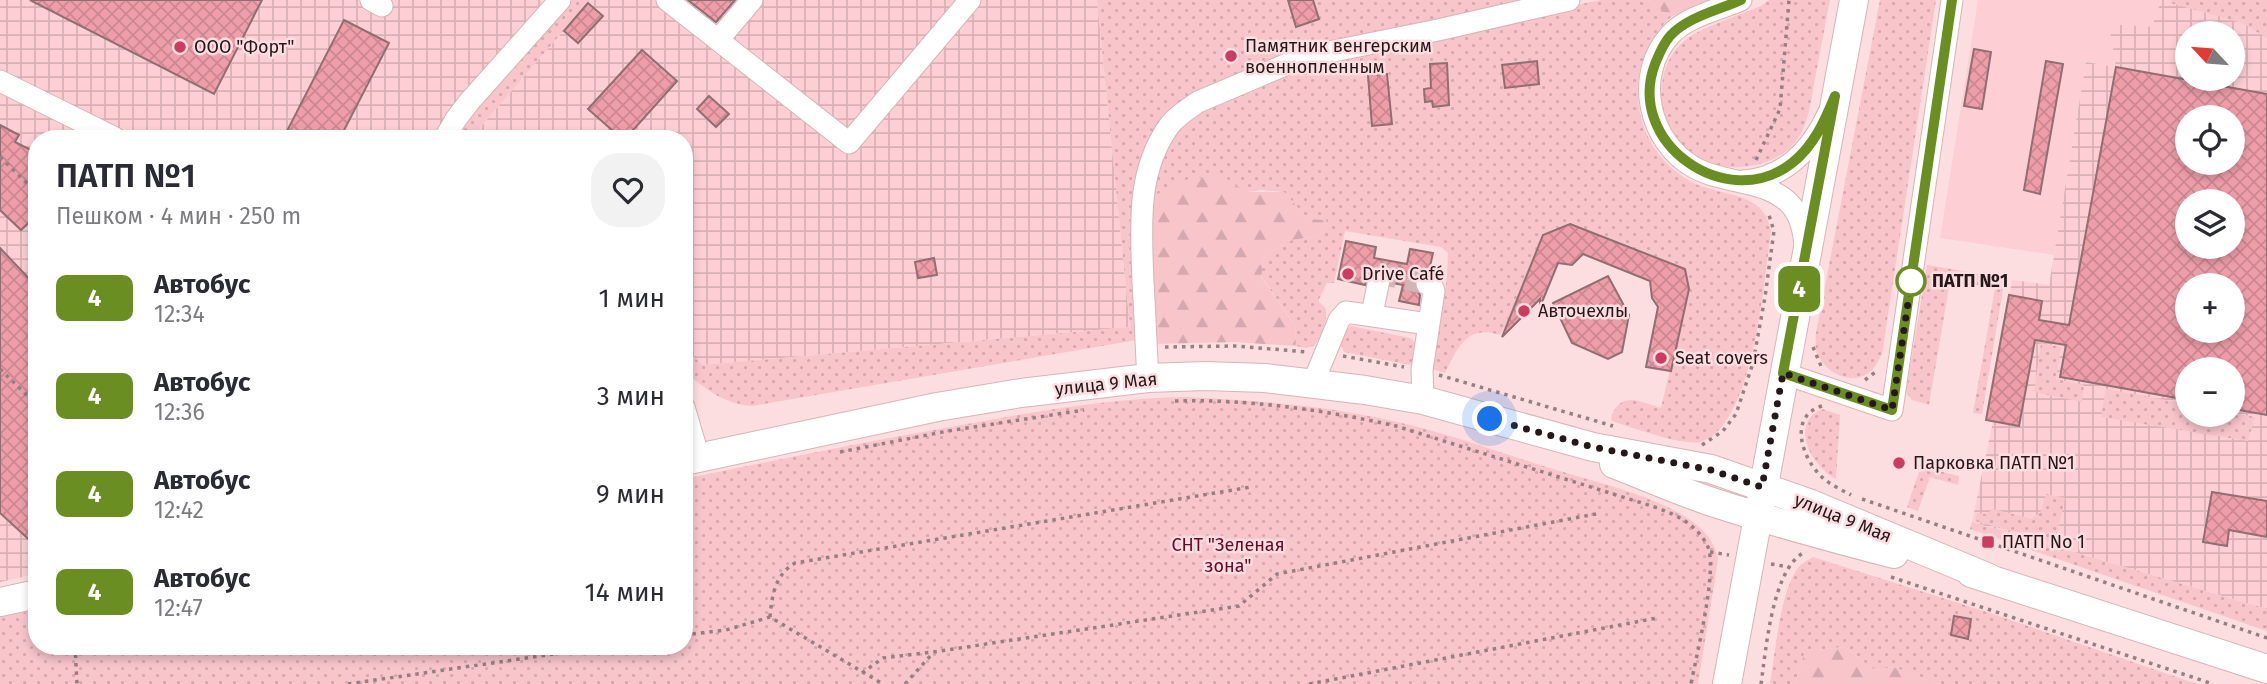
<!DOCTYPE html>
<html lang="ru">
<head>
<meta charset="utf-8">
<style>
  body { margin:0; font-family:"Fira Sans",sans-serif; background:#f2f2f3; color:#2b2b33; height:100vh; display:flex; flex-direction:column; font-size:26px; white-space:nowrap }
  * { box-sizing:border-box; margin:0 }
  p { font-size:23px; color:#7c7c81 }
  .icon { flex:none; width:38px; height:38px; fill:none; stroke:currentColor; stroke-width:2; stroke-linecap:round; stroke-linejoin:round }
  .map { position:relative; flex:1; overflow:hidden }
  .side { position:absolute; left:28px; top:130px; width:665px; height:525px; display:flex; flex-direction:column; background:#fff; border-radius:28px; box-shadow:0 4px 10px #0003 }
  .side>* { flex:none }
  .badge { padding:0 14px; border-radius:10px; font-size:24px; line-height:46px }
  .needle { width:46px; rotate:296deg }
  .buttons { position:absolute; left:2175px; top:21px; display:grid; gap:14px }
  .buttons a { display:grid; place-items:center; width:70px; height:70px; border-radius:50%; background:#fff; box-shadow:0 4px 10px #0003; font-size:35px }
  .you { position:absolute; width:35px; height:35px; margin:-18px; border:5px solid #fff; border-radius:50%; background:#1a73e8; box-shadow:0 0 0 10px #1a73e833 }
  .map>.badge { position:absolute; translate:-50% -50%; box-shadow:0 0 0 4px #fff }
  .round { display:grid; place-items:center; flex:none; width:74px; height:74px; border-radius:28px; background:#f2f2f3 }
  .head { display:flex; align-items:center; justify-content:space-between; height:119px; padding:0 28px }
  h1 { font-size:33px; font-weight:600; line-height:52px }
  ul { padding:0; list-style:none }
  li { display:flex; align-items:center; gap:21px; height:98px; padding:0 28px }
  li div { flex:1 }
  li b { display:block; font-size:26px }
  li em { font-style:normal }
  li .badge { min-width:77px; font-weight:700; text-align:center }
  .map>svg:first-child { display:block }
  .built { fill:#fdcfd4 }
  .industrial { fill:url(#industrial-grid); fill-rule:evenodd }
  .grass { fill:url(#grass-dots) }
  .forest { fill:url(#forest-firs) }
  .building { fill:url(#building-cross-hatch); stroke:#906e72; stroke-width:2; fill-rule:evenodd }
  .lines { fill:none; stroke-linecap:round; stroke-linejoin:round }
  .minor-tunnel { stroke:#d1b6b8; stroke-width:21; stroke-dasharray:21 10; stroke-linecap:butt }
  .minor-casing { stroke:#d8b3b7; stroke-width:23 }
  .major-casing { stroke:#d8b3b7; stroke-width:30 }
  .path { stroke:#957f82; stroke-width:3.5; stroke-dasharray:3.5 5; stroke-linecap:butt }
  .minor { stroke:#fff; stroke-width:21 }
  .major { stroke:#fff; stroke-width:28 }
  .line-casing { stroke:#fff; stroke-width:16 }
  .line { stroke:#6b8e23; stroke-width:10 }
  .walk { stroke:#25181a; stroke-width:7; stroke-dasharray:0 12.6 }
  .poi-dot { fill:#cc3c60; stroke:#fcdde0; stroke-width:2.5 }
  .stop-dot { fill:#fff; stroke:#6b8e23; stroke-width:3.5 }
  .labels { text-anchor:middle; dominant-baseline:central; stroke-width:5; stroke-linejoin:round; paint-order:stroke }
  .poi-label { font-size:18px; fill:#25181a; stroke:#fcdde0; text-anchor:start }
  .stop-label { font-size:18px; font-weight:bold; fill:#25181a; stroke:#fcdde0; text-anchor:start }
  .street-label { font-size:18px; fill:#25181a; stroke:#fcdde0 }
  .park-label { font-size:18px; fill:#670827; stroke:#fcdde0 }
</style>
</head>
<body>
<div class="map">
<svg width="2267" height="684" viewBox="0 0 2267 684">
  <defs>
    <pattern id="industrial-grid" width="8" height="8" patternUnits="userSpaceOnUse" patternTransform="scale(1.75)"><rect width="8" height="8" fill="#fdcfd4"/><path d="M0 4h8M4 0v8" fill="none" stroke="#d9b1b5"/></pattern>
    <pattern id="grass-dots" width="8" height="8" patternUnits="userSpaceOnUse" patternTransform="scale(1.75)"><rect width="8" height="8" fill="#f8c5cb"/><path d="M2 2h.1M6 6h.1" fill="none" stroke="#d4a8ae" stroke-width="1.8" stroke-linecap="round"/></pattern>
    <pattern id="forest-firs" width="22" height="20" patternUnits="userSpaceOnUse" patternTransform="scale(1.75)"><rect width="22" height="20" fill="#f8c5cb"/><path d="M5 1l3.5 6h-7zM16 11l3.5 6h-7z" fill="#d4a8ae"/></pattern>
    <pattern id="building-cross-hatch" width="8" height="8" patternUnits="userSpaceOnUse" patternTransform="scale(1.75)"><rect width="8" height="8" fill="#ee9ea9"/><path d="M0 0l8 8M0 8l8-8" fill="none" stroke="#cc8791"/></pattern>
  </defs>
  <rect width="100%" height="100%" fill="#fcdde0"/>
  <polygon class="built" points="1978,0 2161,0 2152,28 2116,67 2086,62 2054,255 1940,238"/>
  <g class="industrial">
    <polygon points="0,0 542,0 541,5 449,109 433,138 37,138 37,574 0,582"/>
    <polygon points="590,0 1097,0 1130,327 703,365 684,349 684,138 471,138"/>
    <path d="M2161 0H2267V609L1972 522 1993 421 1987 420 2012 280 2049 285 2086 62 2116 67 2109 24 2152 27ZM2188 33H2233V79H2188ZM2188 117H2233V163H2188ZM2188 201H2233V247H2188ZM2188 285H2233V331H2188ZM2188 369H2233V415H2188Z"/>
  </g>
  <g class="grass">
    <polygon points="572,0 590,0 471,138 457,138 470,117"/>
    <path d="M1097 0H1540L1302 51 1159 135 1137 340 752 406C724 404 705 389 684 371V349L703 365 1130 327Z"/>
    <path d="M1601 0H1648L1671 17C1620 64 1629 147 1690 181 1720 198 1764 189 1771 231 1764 279 1754 427 1700 442 1682 446 1631 427 1612 421L1611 417C1622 389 1641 403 1661 408L1689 289 1685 269 1570 224 1543 235 1508 322 1500 335C1467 324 1458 347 1445 373L1432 369 1447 277 1448 253 1441 247 1345 231 1334 283H1327L1318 301C1321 304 1325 306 1326 310 1328 319 1320 338 1315 345L1307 348 1296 346 1295 326 1261 276 1264 258 1287 241 1321 235 1326 220 1308 219 1284 192 1262 190 1246 192 1148 226 1155 164 1187 116 1337 52Z"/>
    <path d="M1769 0H1830C1825 26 1820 52 1815 79 1811 98 1810 118 1800 135 1781 168 1731 175 1699 159 1670 145 1656 108 1663 78 1666 62 1674 48 1688 38 1703 27 1742 14 1761 6Z"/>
    <path d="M1880 0H1936L1882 354C1879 359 1876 365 1873 369 1854 389 1823 373 1816 350 1815 345 1816 339 1816 333Z"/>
    <polygon points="2172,0 2267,0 2267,38 2242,23 2170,3"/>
    <polygon points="1927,265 2005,278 1982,414 1973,413 1995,288 1950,281 1929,405 1912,400 1906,392"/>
    <path d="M1351 326 1410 338C1420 345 1416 353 1413 364L1410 365 1344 352 1340 343 1346 330Z"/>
    <polygon points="2041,343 2061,347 2056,379 2084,385 2082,402 2034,392"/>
    <polygon points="2106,389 2187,404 2188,415 2233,415 2233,413 2255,417 2248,441 2101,417"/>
    <path d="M1188 397C1245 400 1302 404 1358 414 1425 425 1489 449 1553 469 1595 482 1641 492 1679 513 1698 524 1715 538 1718 560L1698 684H0V617L37 610V646H684V479C775 460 865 442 956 426 1033 412 1110 398 1188 397Z"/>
    <path d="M1822 409 1840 415 1836 479C1812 467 1788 424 1822 409Z"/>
    <polygon points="1927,468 1959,476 1958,485 1930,477 1918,511 1907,507 1919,472"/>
    <polygon points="2046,494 2065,498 2055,543 1975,521 1977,513 1986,514 1993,509 2032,519 2041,511"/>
    <polygon points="1972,522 2267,609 2267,631 1970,529"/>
    <path d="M1813 557 1987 612 2197 684H1931L1927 680 1894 667 1875 670 1844 647 1805 651 1795 684H1770C1775 654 1780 595 1796 571 1800 564 1806 561 1813 557Z"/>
  </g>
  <g class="forest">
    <polygon points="1648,0 1712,0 1671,17"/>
    <polygon points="1223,176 1246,192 1284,192 1308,219 1327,220 1321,235 1287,241 1264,258 1261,277 1295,326 1296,346 1235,342 1153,344 1148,226 1157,194 1188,179"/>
    <polygon points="1844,647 1875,670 1894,667 1928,680 1931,684 1795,684 1805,651"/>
  </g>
  <g class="building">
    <polygon points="30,0 262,0 214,94"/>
    <polygon points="688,0 735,0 716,22"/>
    <polygon points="1288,0 1313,0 1319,19 1296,27"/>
    <polygon points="588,3 603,16 578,43 564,31"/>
    <polygon points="344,20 389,43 340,138 301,138 287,131"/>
    <polygon points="1974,49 1991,52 1982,109 1964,106"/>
    <polygon points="642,50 677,81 626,138 621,138 588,109"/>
    <polygon points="1537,61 1539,84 1505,88 1502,65"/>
    <polygon points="2046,61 2063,64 2040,194 2024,190"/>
    <polygon points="1447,63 1449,105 1433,107 1432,101 1425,102 1424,89 1431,88 1430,64"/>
    <path d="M2116 67 2267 94V415L2233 409V369H2188V400L2060 377 2066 345 2035 340 2019 426 1986 420 2009 295 2042 301 2039 320 2069 325ZM2188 117H2233V163H2188ZM2188 201H2233V247H2188ZM2188 285H2233V331H2188Z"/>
    <polygon points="1387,74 1392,124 1372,126 1368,75"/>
    <polygon points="709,96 729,114 716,127 697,109"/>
    <polygon points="0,125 19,135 15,142 37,153 37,215 21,230 0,210"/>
    <polygon points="1570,224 1685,269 1689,289 1671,371 1646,367 1658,307 1652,298 1650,281 1583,254 1572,265 1558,263 1540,307 1540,299 1502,337 1543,235"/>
    <polygon points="1346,241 1376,247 1374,258 1407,264 1410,249 1433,253 1429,271 1419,273 1415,280 1414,287 1420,295 1419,305 1399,301 1403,285 1392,283 1391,275 1382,267 1370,271 1365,285 1338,279"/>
    <polygon points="0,248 37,287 37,547 0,513"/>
    <polygon points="934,258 937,275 918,278 915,262"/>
    <polygon points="1608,276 1629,315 1622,352 1608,359 1572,343 1553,303"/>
    <polygon points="2212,492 2267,501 2267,537 2229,530 2227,546 2203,542"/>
    <polygon points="1954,616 1971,619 1968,639 1951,635"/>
  </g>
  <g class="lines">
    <polyline class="minor-tunnel" points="1379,280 1380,276 1385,275 1427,284"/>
    <g class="minor-casing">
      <g id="minor">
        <polyline points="371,0 382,6"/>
        <polyline points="667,0 718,40"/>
        <polyline points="752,0 718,40 849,143 970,0"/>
        <path d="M1741 0C1719 10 1687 16 1670 35 1633 76 1649 143 1695 168 1725 184 1764 179 1789 203 1801 215 1804 231 1805 247"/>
        <polyline points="0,81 115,138"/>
        <polyline points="445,138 456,119 469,102 560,0"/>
        <path d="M1743 181C1784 179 1812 149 1828 114"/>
        <polyline points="1372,314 1379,280"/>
        <polyline points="1783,373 1892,410 1952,0"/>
        <path d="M1148 378C1146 346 1145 314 1143 282 1141 228 1136 172 1169 126 1176 116 1188 109 1198 102L1304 57 1438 30 1569 0"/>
        <polyline points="1313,383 1339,320 1346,312 1428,324"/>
        <polyline points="1423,400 1422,370 1434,291 1432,286 1427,284"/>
        <polyline points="684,407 699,458"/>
      </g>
    </g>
    <g class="major-casing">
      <g id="major">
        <polyline points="684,461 937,407 1021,393 1148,378 1205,376 1265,378 1365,390 1423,400 1593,447 1711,469 1811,504 1989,578"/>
        <path d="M1614 464C1645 476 1677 490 1709 501 1770 521 1832 538 1894 554"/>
        <polyline points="1971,573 2267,669"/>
        <polyline points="0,602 37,594"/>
        <polyline points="1727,684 1854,0"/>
      </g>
    </g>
    <g class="path">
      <polyline points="0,157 37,193"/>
      <polyline points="1756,160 1780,109 1789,0"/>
      <polyline points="1165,347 1235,346 1308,352"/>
      <polyline points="1813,347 1821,366"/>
      <polyline points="1343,356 1404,367"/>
      <polyline points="0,369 37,405"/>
      <polyline points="1439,375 1613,426"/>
      <polyline points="1865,380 1878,370"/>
      <path d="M1175 401C1248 399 1324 410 1396 426L1645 504C1668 511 1695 521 1707 545 1719 566 1696 657 1691 684"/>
      <path d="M1822 406C1789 416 1801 455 1819 474 1828 484 1840 489 1851 495"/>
      <polyline points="1702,445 1723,431 1736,414 1753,363 1765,297 1774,231 1768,212"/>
      <polyline points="840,452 948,431 1084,410"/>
      <polyline points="1862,499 2267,638"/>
      <polyline points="1710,552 1729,555"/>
      <polyline points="1771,564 1789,567"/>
      <polyline points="1891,577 2213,684"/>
      <path d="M770 617C772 595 775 575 795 563L1251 487"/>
      <polyline points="684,635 726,630 770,617 883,684"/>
      <polyline points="75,646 77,684"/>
      <polyline points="862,673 883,658 933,652 1239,606 1277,574 1601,513"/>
      <polyline points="348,684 609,646"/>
      <polyline points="905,684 932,654"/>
      <polyline points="1309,684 1657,618"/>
      <path d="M1761 684C1766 650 1772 571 1803 553"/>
    </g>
    <use href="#minor" class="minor"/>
    <use href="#major" class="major"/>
  </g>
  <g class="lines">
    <g class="line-casing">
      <path id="line" d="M1741 0C1719 10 1687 17 1670 36 1663 44 1659 54 1655 64 1625 143 1727 214 1792 163 1814 146 1825 120 1835 96L1783 373 1892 410 1952 0"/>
    </g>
    <use href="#line" class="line"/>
    <polyline class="walk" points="1490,419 1593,447 1711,470 1762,487 1783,373 1892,410 1912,276 1911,281"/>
  </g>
  <g class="poi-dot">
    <circle cx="180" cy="47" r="7"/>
    <circle cx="1231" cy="56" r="7"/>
    <circle cx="1348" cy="274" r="7"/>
    <circle cx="1524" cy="311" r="7"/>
    <circle cx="1661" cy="358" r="7"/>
    <circle cx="1899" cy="463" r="7"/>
    <rect x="1981" y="535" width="14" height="14" rx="3.5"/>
  </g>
  <circle class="stop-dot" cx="1911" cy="281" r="14"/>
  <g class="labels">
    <g class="poi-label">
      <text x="1245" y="46">Памятник венгерским<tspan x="1245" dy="21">военнопленным</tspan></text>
      <text x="194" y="47">ООО "Форт"</text>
      <text x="1362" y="274">Drive Café</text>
      <text x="1538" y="311">Авточехлы</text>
      <text x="1675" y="358">Seat covers</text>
      <text x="1913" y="463">Парковка ПАТП №1</text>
      <text x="2002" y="542">ПАТП No 1</text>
    </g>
    <g class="stop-label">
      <text x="1932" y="281">ПАТП №1</text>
    </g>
    <g class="street-label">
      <text transform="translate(1106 384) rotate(-6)">улица 9 Мая</text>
      <text transform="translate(1843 518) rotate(22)">улица 9 Мая</text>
    </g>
    <g class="park-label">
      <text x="1228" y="545">СНТ "Зеленая<tspan x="1228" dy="21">зона"</tspan></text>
    </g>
  </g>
</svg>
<div class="buttons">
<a><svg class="needle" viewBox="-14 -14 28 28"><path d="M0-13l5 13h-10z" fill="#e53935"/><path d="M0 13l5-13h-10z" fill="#7c7c81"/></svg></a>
<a><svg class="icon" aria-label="locate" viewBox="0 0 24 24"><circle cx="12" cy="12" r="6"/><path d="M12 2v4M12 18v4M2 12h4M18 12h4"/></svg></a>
<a><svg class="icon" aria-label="layers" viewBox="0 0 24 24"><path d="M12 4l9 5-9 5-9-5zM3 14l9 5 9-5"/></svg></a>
<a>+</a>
<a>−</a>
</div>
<div class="you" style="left:1490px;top:419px"></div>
<b class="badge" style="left:1799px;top:289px;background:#6b8e23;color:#fff">4</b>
<section class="side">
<div class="head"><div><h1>ПАТП №1</h1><p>Пешком · 4 мин · 250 m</p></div><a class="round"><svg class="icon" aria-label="heart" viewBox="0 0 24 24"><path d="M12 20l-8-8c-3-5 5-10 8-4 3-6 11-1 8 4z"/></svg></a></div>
<ul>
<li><span class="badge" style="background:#6b8e23;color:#fff">4</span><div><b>Автобус</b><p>12:34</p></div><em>1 мин</em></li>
<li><span class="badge" style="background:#6b8e23;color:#fff">4</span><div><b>Автобус</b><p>12:36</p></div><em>3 мин</em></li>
<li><span class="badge" style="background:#6b8e23;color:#fff">4</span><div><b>Автобус</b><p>12:42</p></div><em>9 мин</em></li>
<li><span class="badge" style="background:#6b8e23;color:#fff">4</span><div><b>Автобус</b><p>12:47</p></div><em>14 мин</em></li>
</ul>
</section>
</div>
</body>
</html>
